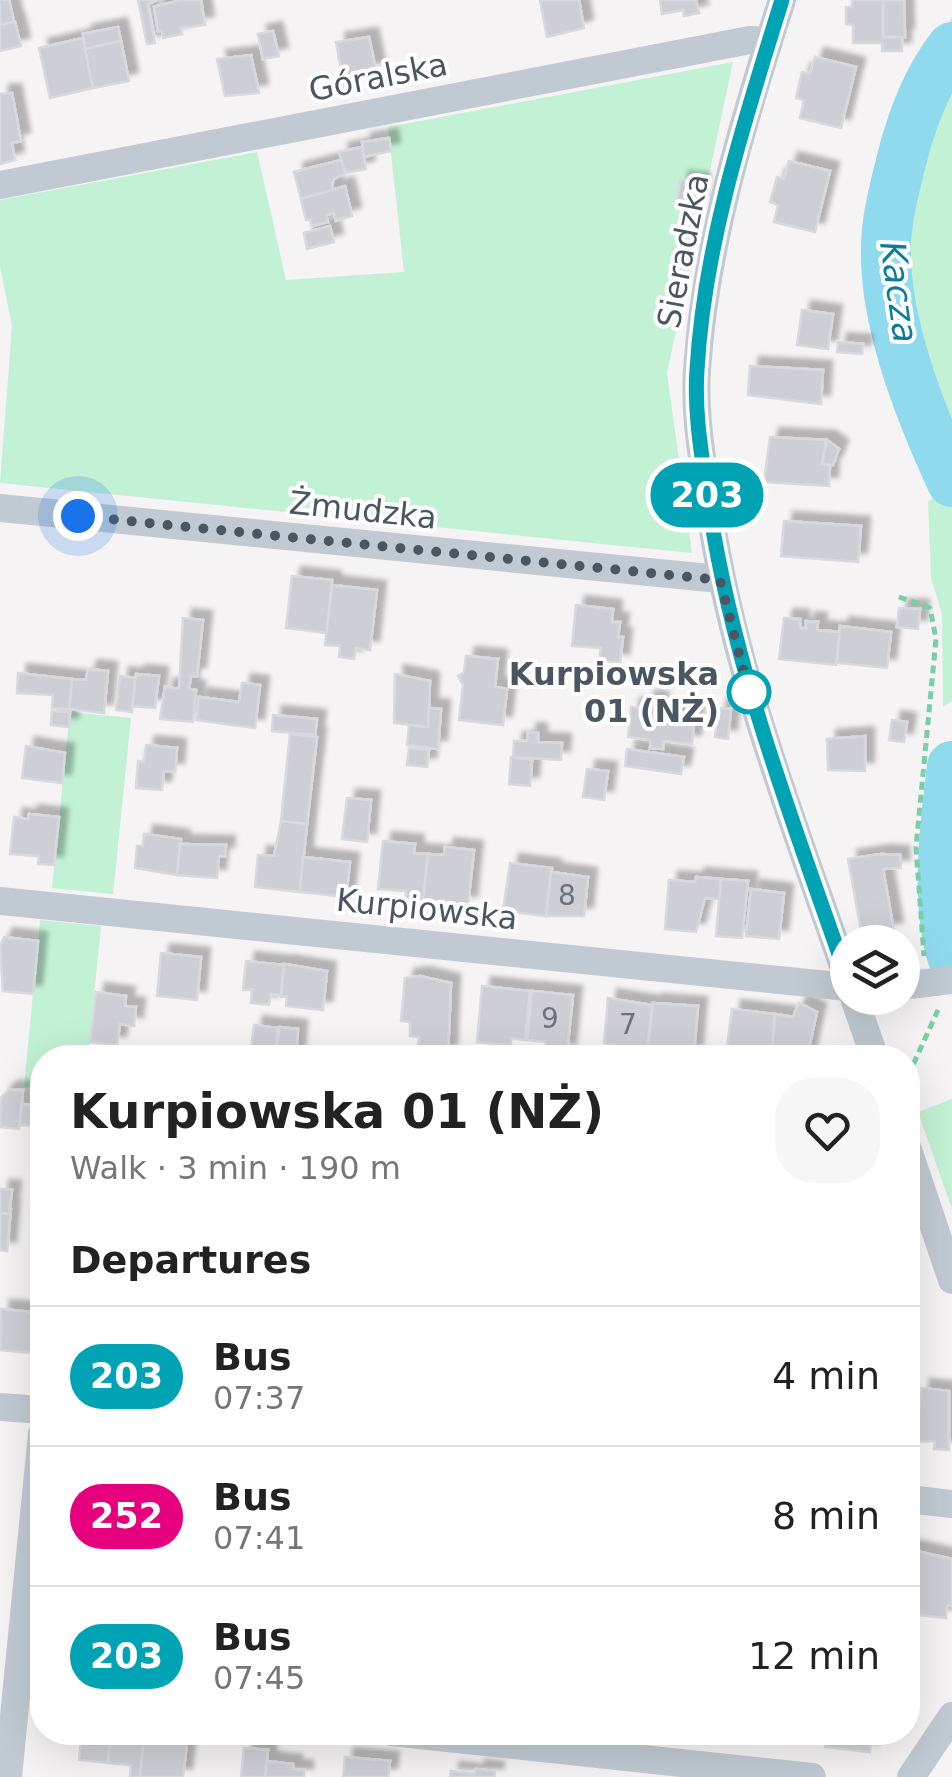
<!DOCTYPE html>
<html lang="en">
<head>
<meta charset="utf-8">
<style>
  body { margin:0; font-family:"DejaVu Sans",sans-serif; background:#f6f6f6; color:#222; height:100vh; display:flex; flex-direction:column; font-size:38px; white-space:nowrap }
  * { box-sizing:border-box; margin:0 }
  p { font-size:32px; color:#767676 }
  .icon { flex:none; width:55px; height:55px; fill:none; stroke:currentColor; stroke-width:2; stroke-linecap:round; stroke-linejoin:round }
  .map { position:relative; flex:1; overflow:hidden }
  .details { position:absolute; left:30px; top:1045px; width:890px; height:700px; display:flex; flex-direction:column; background:#fff; border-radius:40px; box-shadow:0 10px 40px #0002 }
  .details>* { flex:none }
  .badge { padding:0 20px; border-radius:32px; font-size:35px; line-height:65px }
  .buttons { position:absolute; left:830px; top:925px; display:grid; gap:20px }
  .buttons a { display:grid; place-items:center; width:90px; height:90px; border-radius:50%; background:#fff; box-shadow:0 10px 40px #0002; font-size:50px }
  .you { position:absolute; width:50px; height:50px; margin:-25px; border:8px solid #fff; border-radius:50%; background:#1a73e8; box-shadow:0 0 0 15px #1a73e833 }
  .map>.badge { position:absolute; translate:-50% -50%; box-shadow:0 0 0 5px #fff }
  h2 { padding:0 40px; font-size:38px; line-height:90px }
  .round { display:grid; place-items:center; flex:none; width:105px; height:105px; border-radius:40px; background:#f6f6f6 }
  .overview { display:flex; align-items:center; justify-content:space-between; height:170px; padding:0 40px }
  h1 { font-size:48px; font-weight:700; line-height:75px }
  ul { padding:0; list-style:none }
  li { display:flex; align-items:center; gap:30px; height:140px; padding:0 40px; border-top:2px solid #e0e0e0 }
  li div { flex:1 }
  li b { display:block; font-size:38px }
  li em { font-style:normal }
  li .badge { min-width:110px; font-weight:700; text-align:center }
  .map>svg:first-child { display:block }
  .green { fill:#c3f1d5 }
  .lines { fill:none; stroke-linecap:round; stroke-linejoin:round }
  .river { stroke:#90daee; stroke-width:50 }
  .building { fill:#cdcfd5; stroke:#d7d9de; stroke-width:2.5; filter:url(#shadow) }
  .path { stroke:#7ad0a6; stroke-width:5; stroke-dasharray:8 5; stroke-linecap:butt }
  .minor { stroke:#c1cad2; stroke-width:28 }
  .line-casing { stroke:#fff; stroke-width:22 }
  .line { stroke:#00a3b4; stroke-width:15 }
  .walk { stroke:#4a5661; stroke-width:10; stroke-dasharray:0 18 }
  .stop-dot { fill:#fff; stroke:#00a3b4; stroke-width:5 }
  .labels { text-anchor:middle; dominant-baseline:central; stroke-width:8; stroke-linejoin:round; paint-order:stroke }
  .number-label { font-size:28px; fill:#6b747e }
  .street-label { font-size:32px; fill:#4a5661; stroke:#fff }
  .stop-label { font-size:32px; font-weight:bold; fill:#4a5661; stroke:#fff; text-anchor:end }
  .water-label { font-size:35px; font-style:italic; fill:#0c7c9b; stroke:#fff }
</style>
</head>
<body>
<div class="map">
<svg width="952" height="1777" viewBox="0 0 952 1777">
  <defs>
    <filter id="shadow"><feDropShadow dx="9" dy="-9" stdDeviation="2.5" flood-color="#0004"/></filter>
  </defs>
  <rect width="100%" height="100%" fill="#f5f3f3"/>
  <g class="green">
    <polygon points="952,17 952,701 943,707 942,614 931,578 928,502 936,494 872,307 866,253 902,100"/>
    <polygon points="733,62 667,373 692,553 0,483 12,326 0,266 0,200 257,152 286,280 404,272 388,127"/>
    <polygon points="70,712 131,718 113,894 52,888"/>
    <polygon points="40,920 101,926 88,1057 42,1058 42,1088 24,1087"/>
    <polygon points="952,1099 952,1209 918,1112"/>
  </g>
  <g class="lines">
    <g class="river">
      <path d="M952 47C927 79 912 119 902 158 895 187 886 218 886 248 884 323 921 415 952 482"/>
      <path d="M952 766C945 826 935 898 952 956"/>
    </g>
  </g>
  <g class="building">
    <polygon points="0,0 9,0 14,22 0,25"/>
    <polygon points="138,0 157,0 148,4 155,43 147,44"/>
    <polygon points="181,0 201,0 205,25 181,28 182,34 163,38 162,31 158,31 154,7"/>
    <polygon points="540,0 579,0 584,28 547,37"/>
    <polygon points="660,0 696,0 699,13 684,16 683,10 662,14"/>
    <polygon points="853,0 883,0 883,37 902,37 902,51 882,51 882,43 853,43 853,25 846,24 846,7 852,7"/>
    <polygon points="883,0 904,0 905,37 883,37"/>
    <polygon points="15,22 21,46 0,51 0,25"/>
    <polygon points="118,27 121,41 85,49 83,34"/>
    <polygon points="273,31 279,56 263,59 258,34"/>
    <polygon points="369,37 376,70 357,74 361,82 344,86 336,42"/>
    <polygon points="83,38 93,88 50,98 39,48"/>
    <polygon points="121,41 129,81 93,88 85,49"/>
    <polygon points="251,55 259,93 225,96 217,59"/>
    <polygon points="815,57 856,67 841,128 800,118 804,100 796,98 802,72 810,74"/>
    <polygon points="12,93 21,141 12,143 15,160 0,164 0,94"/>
    <polygon points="389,138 391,151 364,157 362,142"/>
    <polygon points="362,147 366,169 345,173 339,152"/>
    <polygon points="341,160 345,173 333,180 332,192 301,199 294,172"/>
    <polygon points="789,161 830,171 815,232 774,222 778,205 770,202 777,177 784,179"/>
    <polygon points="680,180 701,182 698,206 677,203"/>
    <polygon points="345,186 352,216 336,221 334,213 326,215 328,222 312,226 310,220 306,220 301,199"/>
    <polygon points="330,226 334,242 307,249 304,233"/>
    <polygon points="802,310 833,314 828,349 797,345"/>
    <polygon points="838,342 863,344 862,354 837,352"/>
    <polygon points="750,366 823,370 821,404 748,395"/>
    <polygon points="770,437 826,440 822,464 830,465 829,486 764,482"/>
    <polygon points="827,440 839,449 833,465 822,464"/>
    <polygon points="784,521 861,526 858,562 781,556"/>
    <polygon points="292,576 332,580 327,633 286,628"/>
    <polygon points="332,585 377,590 370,650 356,648 354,659 339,657 340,646 325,645"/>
    <polygon points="576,605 613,609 612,622 620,622 618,637 623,637 620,663 599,660 601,648 572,646"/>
    <polygon points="899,608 920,609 918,629 897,627"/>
    <polygon points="183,618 203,620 197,676 191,676 189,689 196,690 193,722 160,719 165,687 179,689"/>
    <polygon points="784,618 800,619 800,628 806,628 806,621 818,622 817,630 840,632 836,665 779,659"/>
    <polygon points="840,626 891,632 887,668 837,663"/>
    <polygon points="466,656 498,659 495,687 507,689 503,725 459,720 463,685 458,676 464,672"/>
    <polygon points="88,669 108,671 104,713 69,709 72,679 86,680"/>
    <polygon points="18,673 72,679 69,709 52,708 53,695 17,693"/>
    <polygon points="136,674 159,676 155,708 132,706"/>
    <polygon points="395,674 430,681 428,727 394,723"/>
    <polygon points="120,676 135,678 132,712 116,710"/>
    <polygon points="242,683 260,685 255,728 196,720 199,697 239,702"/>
    <polygon points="646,699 660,701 658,710 695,714 692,744 663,741 663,749 650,748 651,740 628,737 631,707 645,709"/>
    <polygon points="429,708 441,709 438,749 407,745 409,725 428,727"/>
    <polygon points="718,708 731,709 728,739 715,737"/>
    <polygon points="52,711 70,712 69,727 51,725"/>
    <polygon points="273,715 317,719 315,735 272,731"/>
    <polygon points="892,720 907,722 904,742 889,740"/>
    <polygon points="528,732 538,733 538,742 562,743 561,760 513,757 514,741 527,741"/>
    <polygon points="290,734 317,737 307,824 281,821"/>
    <polygon points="865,736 865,771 828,770 827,739"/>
    <polygon points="146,745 177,748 175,772 164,771 162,790 136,788 138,761 144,762"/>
    <polygon points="26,746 65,753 62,783 22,778"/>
    <polygon points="409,748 429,750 427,767 407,765"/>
    <polygon points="627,749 684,757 681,774 625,766"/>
    <polygon points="511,757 532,760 530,786 509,784"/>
    <polygon points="587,769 608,771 604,800 583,797"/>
    <polygon points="347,798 371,800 367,842 342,839"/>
    <polygon points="29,814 59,817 54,865 38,864 39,856 10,854 14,817 28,819"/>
    <polygon points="281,821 307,824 300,892 255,887 258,855 274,856"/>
    <polygon points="144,834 181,839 177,875 135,868 137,846 143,846"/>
    <polygon points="383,841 415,844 414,853 428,854 423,900 405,899 406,891 378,889"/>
    <polygon points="180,844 226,845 225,856 219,856 217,878 177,875"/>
    <polygon points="445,847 474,850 468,905 423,900 428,854 444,855"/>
    <polygon points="881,854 900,855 901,868 883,869 894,931 862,936 848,859"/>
    <polygon points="303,857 350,862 346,897 300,892"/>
    <polygon points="510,863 552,868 546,916 503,911"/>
    <polygon points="551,872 588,877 584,916 546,916"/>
    <polygon points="696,877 721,879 719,899 705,898 696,932 665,929 669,880 695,882"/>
    <polygon points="721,879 748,881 742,938 716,936"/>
    <polygon points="751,889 784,893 779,939 746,936"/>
    <polygon points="4,937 38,941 33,994 3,991 0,946"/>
    <polygon points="161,953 201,957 197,1000 157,996"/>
    <polygon points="246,961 284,965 281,995 271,994 269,1005 251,1003 252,990 243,990"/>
    <polygon points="284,964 327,971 323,1010 286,1006 287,996 281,997"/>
    <polygon points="420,976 451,983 448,1054 417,1053 419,1037 410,1036 410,1022 401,1021 405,978"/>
    <polygon points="482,986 530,991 525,1040 511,1038 511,1045 477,1042"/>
    <polygon points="532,991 573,995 567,1053 545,1050 546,1042 527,1040"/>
    <polygon points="96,992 126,996 125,1006 136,1007 134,1026 120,1024 117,1045 90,1042"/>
    <polygon points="608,998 652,1005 647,1052 604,1043"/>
    <polygon points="653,1003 698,1006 694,1053 647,1058"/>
    <polygon points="799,1003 817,1012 807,1057 771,1058 775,1014 793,1017"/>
    <polygon points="732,1009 775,1014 771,1058 726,1055"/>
    <polygon points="254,1025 278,1028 275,1054 251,1051"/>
    <polygon points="280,1027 298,1029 296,1058 275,1058"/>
    <polygon points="9,1090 23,1090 19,1129 0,1127 1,1097"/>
    <polygon points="22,1104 42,1106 42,1127 20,1125"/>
    <polygon points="0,1189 12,1190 9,1214 0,1213"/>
    <polygon points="11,1208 7,1251 0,1250 0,1213 9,1214"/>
    <polygon points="1,1309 42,1313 42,1354 0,1350"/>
    <polygon points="921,1388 949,1391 949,1450 934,1449 935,1441 916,1442"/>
    <polygon points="908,1549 952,1559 952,1606 947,1605 946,1618 917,1615 918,1603 908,1602"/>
    <polygon points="82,1732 111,1732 108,1763 79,1760"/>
    <polygon points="111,1732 145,1733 140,1777 130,1777 131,1765 108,1763"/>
    <polygon points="826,1732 872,1732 870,1752 825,1747"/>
    <polygon points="144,1737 187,1742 183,1777 140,1777"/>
    <polygon points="244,1748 268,1750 265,1777 241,1777"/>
    <polygon points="345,1757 390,1761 388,1777 343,1777"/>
    <polygon points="267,1761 293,1764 293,1769 304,1770 304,1777 265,1777"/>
    <polygon points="476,1769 495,1771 494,1777 450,1777 451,1771 475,1774"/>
  </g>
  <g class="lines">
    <g class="path">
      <polyline points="899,597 930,608 936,639 916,847 924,956"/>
      <polyline points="908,1076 938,1010"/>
    </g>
    <g class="minor">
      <path d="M782 0C744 118 705 246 697 370 694 413 702 457 708 499 732 669 792 818 848 980"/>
      <polyline points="0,185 750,40 769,41"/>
      <polyline points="0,508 720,579"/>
      <polyline points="0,901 848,987"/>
      <polyline points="902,986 952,980"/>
      <polyline points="854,998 875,1058"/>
      <polyline points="908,1150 952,1280"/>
      <polyline points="0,1407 42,1410"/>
      <polyline points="908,1499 952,1504"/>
      <polyline points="391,1732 812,1777"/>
      <polyline points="8,1777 42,1434"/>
      <polyline points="911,1777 952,1716"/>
    </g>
  </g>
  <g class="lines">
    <g class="line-casing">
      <path id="line" d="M782 0C745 119 704 245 697 370 694 413 702 457 708 499 733 669 792 818 848 980"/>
    </g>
    <use href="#line" class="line"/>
    <polyline class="walk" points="78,516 720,580 749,692"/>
  </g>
  <circle class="stop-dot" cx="749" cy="692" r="20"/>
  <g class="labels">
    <g class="number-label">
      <text x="567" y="895">8</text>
      <text x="550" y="1018">9</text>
      <text x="628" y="1024">7</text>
    </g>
    <g class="street-label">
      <text transform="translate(378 77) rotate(-11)">Góralska</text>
      <text transform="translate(683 251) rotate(-79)">Sieradzka</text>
      <text transform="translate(363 510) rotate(6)">Żmudzka</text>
      <text transform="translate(427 909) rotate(6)">Kurpiowska</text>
    </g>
    <g class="stop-label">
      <text x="719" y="674">Kurpiowska<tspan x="719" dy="37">01 (NŻ)</tspan></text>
    </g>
    <g class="water-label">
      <text transform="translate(899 292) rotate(82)">Kacza</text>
    </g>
  </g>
</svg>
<div class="buttons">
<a><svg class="icon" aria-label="layers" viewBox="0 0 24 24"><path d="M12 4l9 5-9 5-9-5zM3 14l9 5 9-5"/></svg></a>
</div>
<div class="you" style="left:78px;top:516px"></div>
<b class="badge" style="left:707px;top:495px;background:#00a3b4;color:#fff">203</b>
<section class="details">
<div class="overview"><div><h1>Kurpiowska 01 (NŻ)</h1><p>Walk · 3 min · 190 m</p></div><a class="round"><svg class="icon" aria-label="heart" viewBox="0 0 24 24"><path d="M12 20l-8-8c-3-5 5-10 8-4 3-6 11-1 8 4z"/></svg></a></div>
<h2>Departures</h2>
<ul>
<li><span class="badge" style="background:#00a3b4;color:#fff">203</span><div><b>Bus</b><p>07:37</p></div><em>4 min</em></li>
<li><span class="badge" style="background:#e6007e;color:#fff">252</span><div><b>Bus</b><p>07:41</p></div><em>8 min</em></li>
<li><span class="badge" style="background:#00a3b4;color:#fff">203</span><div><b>Bus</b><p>07:45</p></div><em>12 min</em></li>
</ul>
</section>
</div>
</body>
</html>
